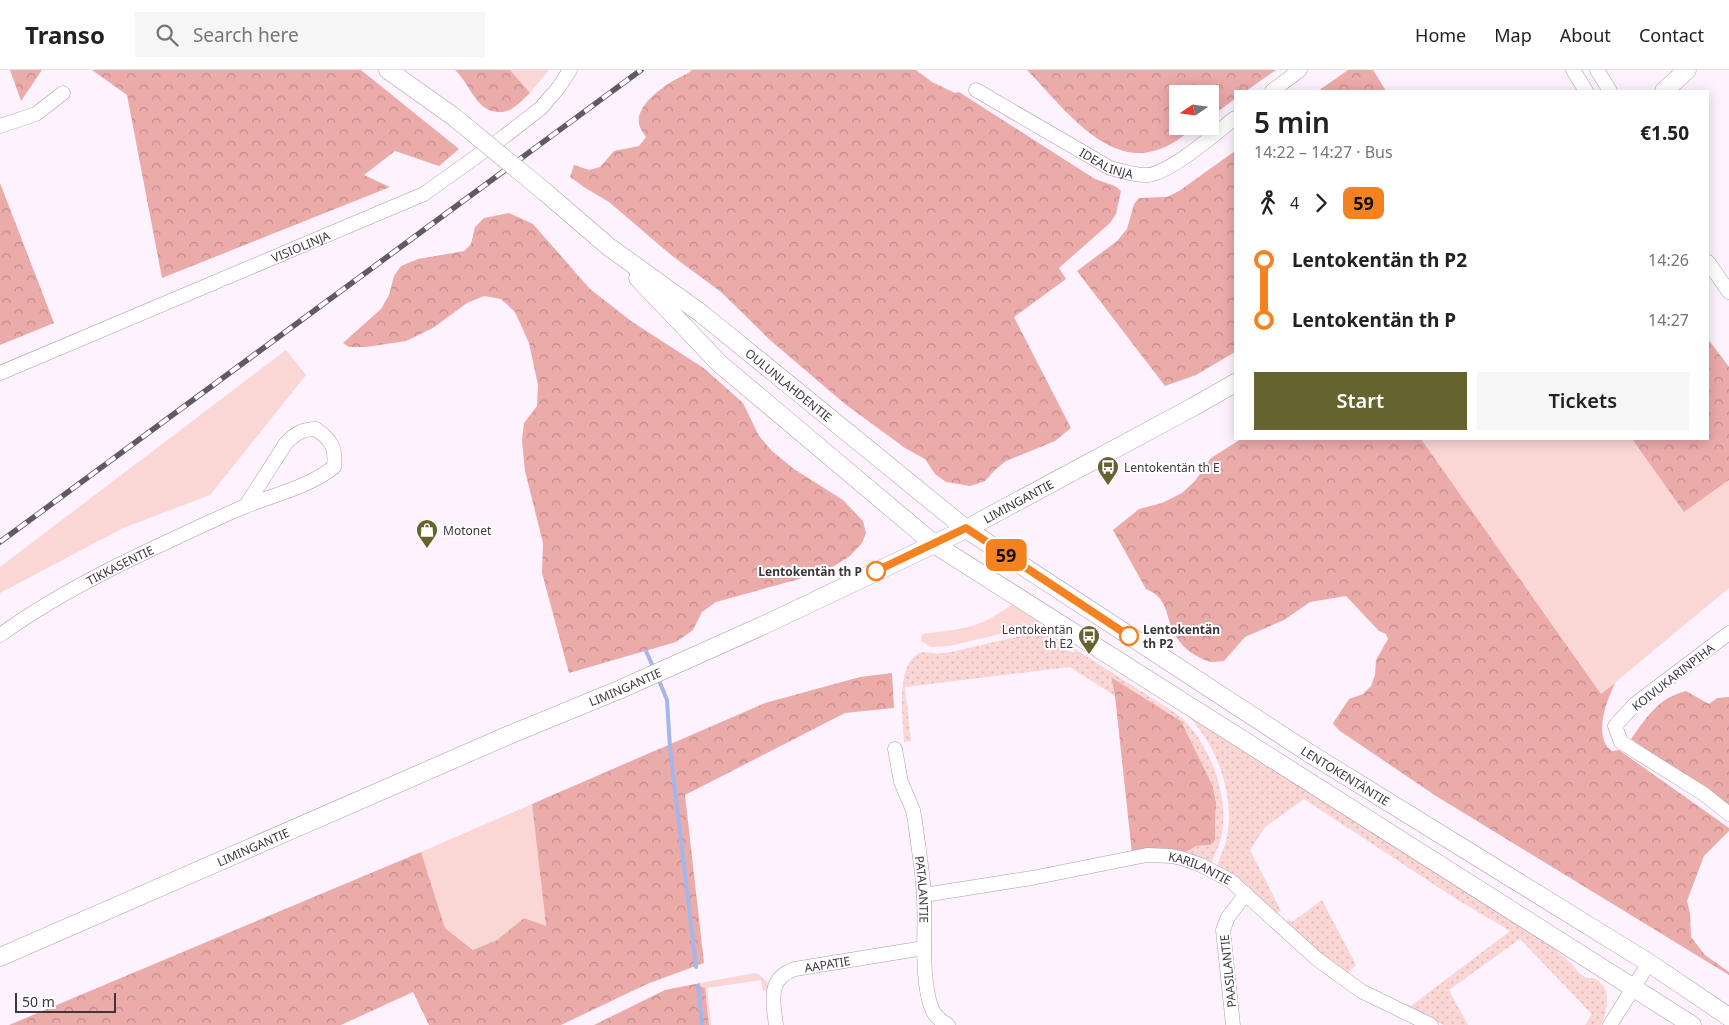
<!DOCTYPE html>
<html lang="en">
<head>
<meta charset="utf-8">
<style>
  body { margin:0; font-family:"Noto Sans",sans-serif; background:#f6f6f6; color:#222; height:100vh; display:flex; flex-direction:column; font-size:19px; white-space:nowrap }
  * { box-sizing:border-box; margin:0 }
  p { font-size:16px; color:#767676 }
  .icon { flex:none; width:28px; height:28px; fill:none; stroke:currentColor; stroke-width:2; stroke-linecap:round; stroke-linejoin:round }
  .map { position:relative; flex:1; overflow:hidden }
  .side { position:absolute; left:1234px; top:20px; width:475px; height:350px; display:flex; flex-direction:column; background:#fff; border-radius:0px; box-shadow:0 2px 12px #0003 }
  .side>* { flex:none }
  .badge { padding:0 10px; border-radius:8px; font-size:18px; line-height:32px }
  .needle { width:32px; rotate:257deg }
  .buttons { position:absolute; left:1169px; top:15px; display:grid; gap:10px }
  .buttons a { display:grid; place-items:center; width:50px; height:50px; border-radius:0px; background:#fff; box-shadow:0 2px 12px #0003; font-size:25px }
  .scale { position:absolute; left:15px; bottom:12px; width:101px; box-sizing:border-box; padding-left:5px; border:2px solid #3d363d; border-top:0; font-size:14px; line-height:18px; white-space:nowrap; color:#3d363d; -webkit-text-stroke:4px #fff; paint-order:stroke }
  .map>.badge { position:absolute; translate:-50% -50%; box-shadow:0 0 0 2px #fff }
  .legs { display:flex; align-items:center; gap:8px; height:55px; padding:0 20px; font-size:16px }
  .legs p { margin-inline-start:auto }
  .headline { display:flex; align-items:center; justify-content:space-between; height:85px; padding:0 20px }
  h1 { font-size:28px; font-weight:600; line-height:38px }
  .action { display:flex; gap:10px; margin-top:auto; padding:10px 20px }
  .action a { flex:1; height:58px; border-radius:0px; background:#65632f; color:#fff; font-size:20px; font-weight:600; line-height:58px; text-align:center }
  .action a+a { background:#f6f6f6; color:#222 }
  ul { padding:0 20px; list-style:none }
  li { display:flex; align-items:center; gap:18px; height:60px; font-size:19px }
  li i { display:grid; place-items:center; width:8px; height:100%; margin:0 6px; background:currentColor }
  li i::after { content:''; width:12px; height:12px; margin:-6px; border:4px solid; border-radius:50%; background:#fff }
  li p { margin-inline-start:auto }
  li:first-child i { background:linear-gradient(#0000 50%,currentColor 0) }
  li:last-child i { background:linear-gradient(currentColor 50%,#0000 0) }
  header { display:flex; align-items:center; gap:30px; box-sizing:border-box; height:70px; padding:0 25px; background:#fff; border-bottom:1px solid #e0e0e0 }
  header strong { font-size:24px }
  nav { display:flex; gap:28px; margin-inline-start:auto; font-size:18px }
  .search { width:350px; height:45px; background:#f6f6f6; display:flex; align-items:center; gap:12px; box-sizing:border-box; padding:0 18px; border-radius:0px; color:#767676; font-size:19px }
  .map>svg:first-child { display:block }
  .grass { fill:#fad6d4 }
  .forest { fill:url(#forest-crowns) }
  .park { fill:url(#park-dots) }
  .lines { fill:none; stroke-linecap:round; stroke-linejoin:round }
  .stream { stroke:#a3b7e9; stroke-width:4 }
  .minor-casing { stroke:#ac9bad; stroke-width:15 }
  .major-casing { stroke:#ac9bad; stroke-width:19 }
  .minor { stroke:#fff; stroke-width:14 }
  .major { stroke:#fff; stroke-width:18 }
  .rail-casing { stroke:#625a62; stroke-width:5.5 }
  .rail { stroke:#fff; stroke-width:4; stroke-dasharray:11; stroke-linecap:butt }
  .major-bridge-casing { stroke:#ac9bad; stroke-width:19; stroke-linecap:butt }
  .major-bridge { stroke:#fff; stroke-width:18 }
  .line-1-casing { stroke:#fff; stroke-width:11 }
  .line-1 { stroke:#f58220; stroke-width:8 }
  .stop-1-dot { fill:#fff; stroke:#f58220; stroke-width:2.5 }
  .labels { text-anchor:middle; dominant-baseline:central; stroke-width:4; stroke-linejoin:round; paint-order:stroke }
  .street-label { font-size:12px; fill:#3d363d; stroke:#fff }
  .poi-label { font-size:12px; fill:#3d363d; stroke:#fff; text-anchor:start }
  .stop-label { font-size:12px; font-weight:bold; fill:#3d363d; stroke:#fff; text-anchor:end }
</style>
</head>
<body>
<header>
<strong>Transo</strong>
<div class="search"><svg class="icon" aria-label="search" viewBox="0 0 24 24"><circle cx="10" cy="10" r="6"/><path d="M15 15l6 6"/></svg>Search here</div>
<nav><a>Home</a><a>Map</a><a>About</a><a>Contact</a></nav>
</header>
<div class="map">
<svg width="1729" height="955" viewBox="0 0 1729 955">
  <defs>
    <pattern id="forest-crowns" width="20" height="18" patternUnits="userSpaceOnUse" patternTransform="scale(1.25)"><rect width="20" height="18" fill="#ebaba9"/><path d="M2 6a3 3 0 1 1 6 0M12 15a3 3 0 1 1 6 0" fill="none" stroke="#c08c8b"/></pattern>
    <pattern id="park-dots" width="8" height="8" patternUnits="userSpaceOnUse" patternTransform="scale(1.25)"><rect width="8" height="8" fill="#fad6d4"/><path d="M2 2h.1M6 6h.1" fill="none" stroke="#d7b8b7" stroke-width="1.8" stroke-linecap="round"/></pattern>
  </defs>
  <rect width="100%" height="100%" fill="#fdf2fe"/>
  <g class="grass">
    <polygon points="510,0 549,0 530,23"/>
    <polygon points="286,280 306,305 210,425 123,458 0,523 0,497"/>
    <polygon points="1421,369 1632,369 1684,442 1729,410 1729,518 1601,624"/>
    <path d="M1016 532 1041 549 1037 557 1024 558 950 576 931 577 921 571 922 564C944 561 969 560 989 549 998 544 1007 538 1016 532Z"/>
    <polygon points="532,734 546,857 524,848 497,870 474,880 445,858 421,782"/>
    <polygon points="755,903 760,905 768,913 768,919 763,921 761,910 707,918 711,955 709,955 705,919 700,916 700,913"/>
  </g>
  <g class="forest">
    <polygon points="10,0 42,0 21,31"/>
    <polygon points="92,0 361,0 459,79 439,96 395,81 364,105 390,117 162,208 127,25"/>
    <path d="M455 0H510L530 23C520 32 512 43 498 42 476 41 470 14 455 0Z"/>
    <path d="M692 0H916L932 12 955 23 959 22 1095 109 1115 116 1121 121 1116 144 1110 153 1059 198 1066 209 1014 247 1071 358 1055 371 1006 391 995 400 985 411 970 416 946 412 935 404 925 389 905 378 845 334 770 270 721 222 671 185 609 132 587 119 570 107 574 95 589 100 600 97 614 81 639 76 646 67C644 64 641 60 640 57 633 40 656 22 668 14 676 8 685 6 692 0Z"/>
    <path d="M1027 0H1276L1246 21H1235V29L1210 47V24H1178V56H1196C1184 65 1172 76 1157 80 1105 98 1059 32 1027 0Z"/>
    <polygon points="1348,0 1373,0 1386,21 1318,21"/>
    <polygon points="1235,81 1235,282 1196,305 1165,316 1077,201 1117,171 1127,159 1134,134 1139,128 1167,127 1179,121"/>
    <polygon points="0,113 54,253 0,275"/>
    <polygon points="509,143 533,154 590,219 631,251 705,299 743,333 759,366 772,381 794,399 843,430 863,451 866,463 862,473 850,486 834,496 806,507 716,532 702,542 693,560 676,572 569,603 542,503 543,473 525,401 522,370 524,353 537,336 538,315 529,273 515,242 501,229 484,226 467,233 433,258 406,271 366,277 349,277 343,273 381,239 389,225 394,206 401,196 418,189 464,181 471,174 475,157 484,148"/>
    <polygon points="1708,269 1729,297 1729,410 1684,442 1632,369 1708,369"/>
    <path d="M1241 369H1421L1601 624 1615 613C1607 630 1592 667 1612 681L1619 680 1729 758V761L1704 786 1687 831 1690 843 1691 867 1705 885 1729 902V905L1436 726 1340 661 1333 654 1335 650 1349 629 1363 624 1371 616 1375 605 1376 590 1388 569 1386 564 1379 561 1346 526 1310 532 1284 550 1245 567 1224 591C1219 591 1213 593 1208 591 1197 588 1183 578 1177 568 1164 549 1171 529 1146 519L1113 460 1139 439 1162 433 1182 423 1195 411 1211 388Z"/>
    <polygon points="892,603 894,638 845,643 685,725 704,893 647,914 561,955 429,955 413,922 341,955 9,955 421,782 445,858 473,880 497,870 524,848 546,856 532,734 765,633 860,607"/>
    <polygon points="1111,607 1181,651 1213,716 1216,732 1215,770 1211,775 1197,776 1188,781 1180,783 1132,783 1115,626"/>
    <path d="M1686 621 1709 634 1717 628 1729 627V735L1631 669C1647 647 1658 628 1686 621Z"/>
    <polygon points="700,913 700,916 705,918 709,955 594,955 665,920"/>
  </g>
  <g class="park">
    <path d="M1033 563C1047 563 1055 567 1067 574L1065 579 1073 583 1075 581 1073 580 1075 579 1177 644C1209 669 1231 729 1221 768 1219 777 1214 785 1211 794L1180 783 1188 781 1196 776 1211 775 1215 770 1216 732 1213 716 1181 651 1111 607 1115 626 1070 597 905 617 911 671 904 672C903 651 894 587 924 582 926 582 929 583 931 583 938 584 944 583 951 582Z"/>
    <path d="M1187 645 1536 863 1573 895C1576 900 1581 906 1587 908 1593 909 1590 906 1595 909 1613 918 1607 941 1601 955H1585L1592 944 1520 869 1449 920 1468 955H1444L1407 939 1404 935 1405 933 1411 936 1510 861 1456 829 1304 729 1265 757 1250 780 1281 841 1274 843 1217 796C1220 787 1225 777 1227 767 1235 725 1217 674 1187 645Z"/>
    <polygon points="1322,830 1356,895 1347,903 1321,886 1285,854 1289,849 1292,852"/>
  </g>
  <g class="lines">
    <g class="stream">
      <polyline points="646,581 654,599"/>
      <polyline points="658,608 667,630 670,678 696,897"/>
      <polyline points="698,916 702,955"/>
    </g>
    <g class="minor-casing">
      <g id="minor">
        <polyline points="1573,0 1586,21"/>
        <polyline points="1597,0 1610,21"/>
        <path id="s1" d="M976 20 1110 98C1122 101 1136 106 1148 105 1170 103 1216 63 1235 48"/>
        <polyline points="1272,21 1300,0"/>
        <polyline points="0,56 36,44 63,23"/>
        <polyline points="1708,192 1729,222"/>
        <path id="s2" d="M0 303 424 124 505 66 541 38 559 17 570 0"/>
        <polyline points="1729,563 1635,634 1615,656 1621,672 1704,724 1729,744"/>
        <path id="s3" d="M0 565C72 513 156 477 236 440 268 426 306 419 334 397 336 377 332 371 316 359 303 359 296 363 286 373L245 437"/>
        <path id="s4" d="M895 679 901 712 913 740 915 751C918 776 923 802 924 828 926 861 920 908 932 939 935 947 941 951 948 955"/>
        <path id="s5" d="M924 825 1032 808 1147 785 1171 786 1181 788 1201 795 1231 811 1317 889 1361 921 1431 955"/>
        <path id="s6" d="M776 955C773 932 767 908 795 899L924 878"/>
        <polyline points="1233,955 1223,860 1228,847 1246,824"/>
        <polyline points="1610,955 1649,893"/>
      </g>
    </g>
    <g class="major-casing">
      <g id="major">
        <polyline points="388,0 454,47"/>
        <polyline points="1664,21 1687,0"/>
        <path id="s7" d="M545 122 609 177 702 244 966 459 1309 683 1649 893 1729 947"/>
        <polyline points="638,208 720,294 934,474 1692,955"/>
        <path id="s8" d="M0 887 509 665 621 619 764 555 966 459 1193 337 1235 313"/>
      </g>
    </g>
    <use href="#minor" class="minor"/>
    <use href="#major" class="major"/>
    <g class="rail-casing">
      <polyline id="rail" points="0,472 641,0"/>
    </g>
    <use href="#rail" class="rail"/>
    <g class="major-bridge-casing">
      <polyline id="major-bridge" points="454,47 545,122"/>
    </g>
    <use href="#major-bridge" class="major-bridge"/>
  </g>
  <g class="lines">
    <g class="line-1-casing">
      <polyline id="line-1" points="876,501 966,458 1129,566"/>
    </g>
    <use href="#line-1" class="line-1"/>
  </g>
  <defs>
    <g id="bus-pin" transform="scale(1.125)"><path d="M0 17L-7.5 6A9.5 9.5 0 1 1 7.5 6Z" fill="#65632f" stroke="#fff"/><path d="M-5-6H5V4H4V6H2V4H-2V6H-4V4H-5ZM-3.5-4V0h7V-4ZM-3.5 1.2v1.5H-2V1.2ZM2 1.2v1.5H3.5V1.2Z" fill="#fff"/></g>
    <g id="shop-pin" transform="scale(1.125)"><path d="M0 17L-7.5 6A9.5 9.5 0 1 1 7.5 6Z" fill="#65632f" stroke="#fff"/><path d="M-5-2.5h2.3a2.7 3.5 0 0 1 5.4 0H5L5.5 6h-11ZM-1.5-2.5h3a1.5 2.3 0 0 0-3 0Z" fill="#fff"/></g>
  </defs>
  <g fill-rule="evenodd">
    <use href="#bus-pin" x="1108" y="397"/>
    <use href="#shop-pin" x="427" y="460"/>
    <use href="#bus-pin" x="1089" y="566"/>
  </g>
  <g class="stop-1-dot">
    <circle cx="876" cy="501" r="9"/>
    <circle cx="1129" cy="566" r="9"/>
  </g>
  <g class="labels">
    <g class="street-label">
      <text stroke="none"><textPath href="#s1" startOffset="150">IDEALINJA</textPath></text>
      <text stroke="none"><textPath href="#s2" startOffset="326">VISIOLINJA</textPath></text>
      <text stroke="none"><textPath href="#s7" startOffset="311">OULUNLAHDENTIE</textPath></text>
      <text stroke="none"><textPath href="#s8" startOffset="1116">LIMINGANTIE</textPath></text>
      <text stroke="none"><textPath href="#s3" startOffset="139">TIKKASENTIE</textPath></text>
      <text transform="translate(1673 607) rotate(-38)">KOIVUKARINPIHA</text>
      <text stroke="none"><textPath href="#s8" startOffset="681">LIMINGANTIE</textPath></text>
      <text stroke="none"><textPath href="#s7" startOffset="992">LENTOKENTÄNTIE</textPath></text>
      <text stroke="none"><textPath href="#s8" startOffset="276">LIMINGANTIE</textPath></text>
      <text stroke="none"><textPath href="#s5" startOffset="282">KARILANTIE</textPath></text>
      <text stroke="none"><textPath href="#s4" startOffset="144">PATALANTIE</textPath></text>
      <text stroke="none"><textPath href="#s6" startOffset="99">AAPATIE</textPath></text>
      <text transform="translate(1228 901) rotate(-96)">PAASILANTIE</text>
    </g>
    <g class="poi-label">
      <text x="1124" y="397">Lentokentän th E</text>
      <text x="443" y="460">Motonet</text>
      <text x="1073" y="559" text-anchor="end">Lentokentän<tspan x="1073" dy="14">th E2</tspan></text>
    </g>
    <g class="stop-label">
      <text x="862" y="501">Lentokentän th P</text>
      <text x="1143" y="559" text-anchor="start">Lentokentän<tspan x="1143" dy="14">th P2</tspan></text>
    </g>
  </g>
</svg>
<div class="buttons">
<a><svg class="needle" viewBox="-14 -14 28 28"><path d="M0-13l5 13h-10z" fill="#e53935"/><path d="M0 13l5-13h-10z" fill="#767676"/></svg></a>
</div>
<div class="scale">50 m</div>
<b class="badge" style="left:1006px;top:485px;background:#f58220;color:#111">59</b>
<section class="side">
<div class="headline"><div><h1>5 min</h1><p>14:22 – 14:27 · Bus</p></div><b>€1.50</b></div>
<div class="legs"><svg class="icon" aria-label="walk" viewBox="0 0 24 24"><circle cx="13" cy="4" r="2"/><path d="M13 8l-2 6 4 7M11 14l-3 7M7 12l3-4h3l4 4"/></svg>4<svg class="icon" aria-label="forward" viewBox="0 0 24 24"><path d="M9 5l7 7-7 7"/></svg><b class="badge" style="background:#f58220;color:#111">59</b></div>
<ul>
<li><i style="color:#f58220"></i><b>Lentokentän th P2</b><p>14:26</p></li>
<li><i style="color:#f58220"></i><b>Lentokentän th P</b><p>14:27</p></li>
</ul>
<div class="action"><a>Start</a><a>Tickets</a></div>
</section>
</div>
</body>
</html>
